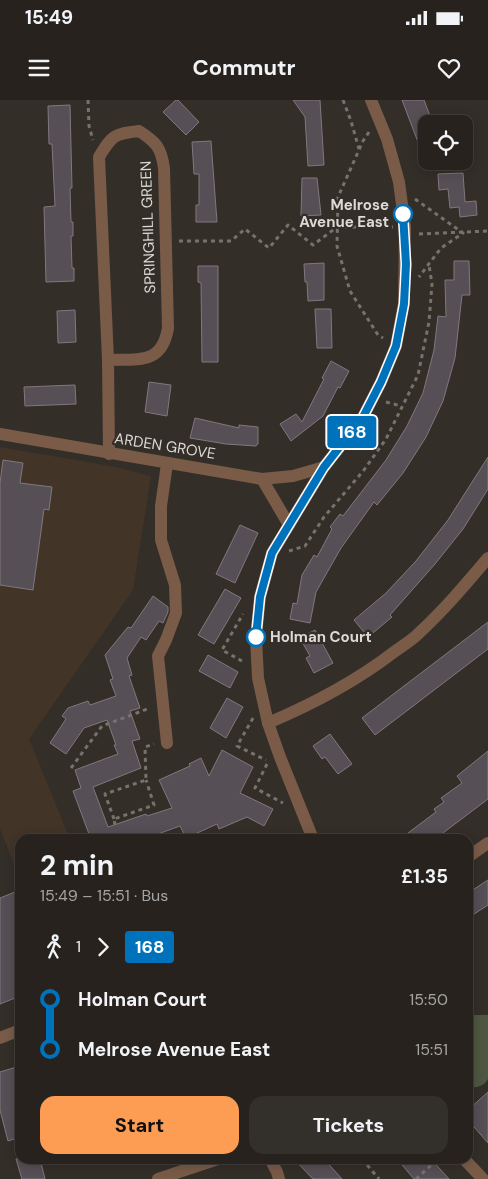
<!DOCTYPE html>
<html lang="en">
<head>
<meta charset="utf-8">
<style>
  body { margin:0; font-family:"DM Sans",sans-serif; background:#332f2b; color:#f1f3f6; height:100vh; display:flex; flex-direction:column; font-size:19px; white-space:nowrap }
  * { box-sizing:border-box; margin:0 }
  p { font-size:16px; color:#a4a4a4 }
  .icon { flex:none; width:28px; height:28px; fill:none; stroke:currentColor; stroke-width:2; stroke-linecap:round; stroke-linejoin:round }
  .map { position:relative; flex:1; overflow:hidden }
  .panel { position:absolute; left:15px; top:734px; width:458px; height:330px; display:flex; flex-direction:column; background:#27221e; border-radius:15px; box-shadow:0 2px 12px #0003,0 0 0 1px #433f3c }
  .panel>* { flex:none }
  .badge { padding:0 10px; border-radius:4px; font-size:18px; line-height:32px }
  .tools { position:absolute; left:418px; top:15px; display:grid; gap:10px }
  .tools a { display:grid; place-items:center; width:55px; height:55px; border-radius:10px; background:#27221e; box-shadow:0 2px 12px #0003,0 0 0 1px #433f3c; font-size:25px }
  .map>.badge { position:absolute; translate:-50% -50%; box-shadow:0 0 0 2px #fff }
  .legs { display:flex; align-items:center; gap:8px; height:55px; padding:0 25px; font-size:16px }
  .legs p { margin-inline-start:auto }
  .overview { display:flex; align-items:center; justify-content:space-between; height:85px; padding:0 25px }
  h1 { font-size:28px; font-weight:700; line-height:38px }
  .cta { display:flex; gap:10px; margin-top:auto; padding:10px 25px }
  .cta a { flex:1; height:58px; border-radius:15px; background:#fd9d54; color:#111; font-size:20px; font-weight:700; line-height:58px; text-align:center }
  .cta a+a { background:#332f2b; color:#f1f3f6 }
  ul { padding:0 25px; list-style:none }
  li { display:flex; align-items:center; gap:18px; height:50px; font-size:19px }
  li i { display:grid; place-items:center; width:8px; height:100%; margin:0 6px; background:currentColor }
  li i::after { content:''; width:12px; height:12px; margin:-6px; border:4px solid; border-radius:50%; background:#27221e }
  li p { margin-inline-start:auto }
  li:first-child i { background:linear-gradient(#0000 50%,currentColor 0) }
  li:last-child i { background:linear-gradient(currentColor 50%,#0000 0) }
  .status { display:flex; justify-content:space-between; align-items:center; height:35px; padding:0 25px; background:#27221e; direction:ltr }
  .status svg { height:14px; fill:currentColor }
  header { display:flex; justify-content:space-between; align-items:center; height:65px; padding:0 25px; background:#27221e; font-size:22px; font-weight:700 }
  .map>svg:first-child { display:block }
  .education { fill:#423427 }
  .green { fill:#4f5742 }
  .building { fill:#564f55; stroke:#80787f }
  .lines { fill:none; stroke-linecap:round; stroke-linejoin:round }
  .path { stroke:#77726c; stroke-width:3; stroke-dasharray:4 4; stroke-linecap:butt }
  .minor { stroke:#795b48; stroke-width:12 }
  .tertiary { stroke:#795b48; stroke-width:12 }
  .line-1-casing { stroke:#fff; stroke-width:11 }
  .line-1 { stroke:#0072bc; stroke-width:8 }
  .stop-1-dot { fill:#fff; stroke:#0072bc; stroke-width:2.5 }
  .labels { text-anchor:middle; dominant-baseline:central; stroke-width:4.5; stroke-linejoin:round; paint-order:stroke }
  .stop-label { font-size:15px; font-weight:bold; fill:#ddd9d5; stroke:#342e28; text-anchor:end }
  .street-label { font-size:15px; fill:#ddd9d5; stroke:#342e28 }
</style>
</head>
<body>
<div class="status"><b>15:49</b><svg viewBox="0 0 49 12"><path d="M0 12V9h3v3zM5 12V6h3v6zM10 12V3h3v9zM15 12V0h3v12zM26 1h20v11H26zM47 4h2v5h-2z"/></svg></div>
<header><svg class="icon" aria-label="menu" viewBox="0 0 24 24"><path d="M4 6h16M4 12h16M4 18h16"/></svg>Commutr<svg class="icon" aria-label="heart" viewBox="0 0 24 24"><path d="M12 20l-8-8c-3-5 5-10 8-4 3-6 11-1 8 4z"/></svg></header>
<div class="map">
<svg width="488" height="1079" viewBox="0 0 488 1079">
  <rect width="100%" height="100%" fill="#342e28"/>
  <polygon class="education" points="0,347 116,367 151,376 133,490 29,639 70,739 20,739 20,779 0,729"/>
  <path class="green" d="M471 915H488V979C483 987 476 988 468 987V916Z"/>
  <g class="building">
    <polygon points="176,0 178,0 199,22 186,35 163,12"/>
    <polygon points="293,0 320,0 324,65 308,66 305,17"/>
    <polygon points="402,0 424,0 433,24 426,24 426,58 424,58"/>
    <polygon points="70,5 72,88 70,88 71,122 73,122 73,136 71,136 72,168 74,168 74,181 46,182 44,107 55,106 52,44 49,44 48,6"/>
    <polygon points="211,41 217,122 196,122 196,105 199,105 199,74 194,74 192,42"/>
    <polygon points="463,73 465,102 476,101 477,115 460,117 459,107 450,108 448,89 439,90 438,74"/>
    <polygon points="302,78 317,78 321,115 301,116"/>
    <polygon points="454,161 469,161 470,195 462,195 455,258 443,301 426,337 403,373 377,405 374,402 341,448 316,492 310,523 290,519 293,503 297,504 302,475 314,455 317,457 332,429 330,427 340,414 343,416 386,360 407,326 423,293 434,250 438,216 446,217 445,180 454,180"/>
    <polygon points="324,163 324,200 308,201 307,182 305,182 304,164"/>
    <polygon points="198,166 218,166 218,262 202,262 201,183 198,182"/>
    <polygon points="315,209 331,209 332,248 317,248"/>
    <polygon points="75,210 76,242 58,243 57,211"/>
    <polygon points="331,261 349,271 340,288 338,287 323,316 291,341 280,324 296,314 302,322 324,279 322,278"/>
    <polygon points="149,282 171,285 167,316 145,312"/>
    <polygon points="75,285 76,304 25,306 24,287"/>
    <polygon points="195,318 239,328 239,325 258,327 258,344 257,344 256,346 226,344 190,338"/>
    <polygon points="488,357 488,389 463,429 435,464 390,515 392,517 368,537 354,520 386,493 416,461 448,420"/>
    <polygon points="3,360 23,363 20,383 52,387 49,410 44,409 33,490 0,485 0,383"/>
    <polygon points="240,425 258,433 235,483 216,474"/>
    <polygon points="225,489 241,498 214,544 198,535"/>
    <polygon points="153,496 168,507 168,512 163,523 159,521 146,540 141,537 127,558 132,575 129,576 140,608 130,611 140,639 132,641 141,668 93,687 108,727 146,714 147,716 172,708 159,680 190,666 189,664 201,658 209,676 222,650 253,667 240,693 273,709 264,726 247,717 219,729 217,724 186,738 180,726 144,739 82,739 81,736 89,734 73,691 81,688 75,670 118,654 114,645 116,645 107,620 84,628 66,654 50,643 66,619 62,616 68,608 88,601 90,605 116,596 110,580 113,579 105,555 128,527 131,528"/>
    <polygon points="488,522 488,549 375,635 362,618"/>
    <polygon points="315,530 333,563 314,573 306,558 310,556 300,538"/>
    <polygon points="208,555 238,572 230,588 199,571"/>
    <polygon points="227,598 243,607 226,638 210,628"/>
    <polygon points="330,634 352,664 338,674 325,657 322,659 313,646"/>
    <polygon points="488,651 488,699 435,739 400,739 436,712 434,709 444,702 441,698 462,683 457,676"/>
    <polygon points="488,780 488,805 468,818 468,793"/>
    <polygon points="20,790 20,896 0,904 0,798"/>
    <polygon points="20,966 20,1037 8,1041 0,1010 0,972"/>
    <polygon points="488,992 488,1043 468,1020 468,1010"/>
    <polygon points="16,1059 40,1059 45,1079 22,1079"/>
    <polygon points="294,1059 324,1059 342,1079 313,1079"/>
    <polygon points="397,1059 431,1059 449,1079 414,1079"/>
  </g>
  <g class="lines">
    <g class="path">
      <polyline points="88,0 89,26 93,40"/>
      <polyline points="343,0 351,21 359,49"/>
      <polyline points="369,32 363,41 338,97 337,146 350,191 378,235 383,238"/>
      <polyline points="415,99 463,133 441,148 419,177"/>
      <polyline points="419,134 488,131"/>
      <polyline points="179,141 231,141 245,129 269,148 288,125 313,145 337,127 393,127"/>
      <polyline points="386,302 401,306"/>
      <polyline points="289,451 305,446 324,417 364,370 386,339 418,275 429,222 432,184 429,165"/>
      <polyline points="242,561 222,550 243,514"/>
      <polyline points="253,618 237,646 266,660"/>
      <polyline points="267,664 255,688 283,703"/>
      <polyline points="71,668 102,626 150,608"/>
      <polyline points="114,719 105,694 146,680 145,647 154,644"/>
      <polyline points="115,725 114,719 154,705 146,680"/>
      <polyline points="362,1059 379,1079"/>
      <polyline points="416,1079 438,1059"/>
    </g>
    <g class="minor">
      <path d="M108 260C138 259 162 265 168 228L164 68C161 47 156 42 139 31 114 34 112 35 99 57L108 260 109 354"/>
      <polyline points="0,334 262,379 293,376 324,367"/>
      <polyline points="262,379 289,425"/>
      <path d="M268 623C313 604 355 582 394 552 402 546 411 541 418 534 444 510 466 484 488 458"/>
      <polyline points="167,643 158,556 166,540 176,513 175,485 161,440 161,406 167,364"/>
      <polyline points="313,739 280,657 268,623 258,578 256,537 260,497 272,453 324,367 363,317 381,282 396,246 404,203 405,127 399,82 387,39 371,0"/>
      <polyline points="270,1059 277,1072 279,1079"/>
      <polyline points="464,1059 483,1079"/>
      <polyline points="158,1079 218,1059"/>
    </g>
    <g class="tertiary">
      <polyline points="468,757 488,743"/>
      <polyline points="0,938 20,930"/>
    </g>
  </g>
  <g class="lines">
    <g class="line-1-casing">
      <polyline id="line-1" points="256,537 260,497 272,453 324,367 363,317 381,282 396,246 404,204 406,164 403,114"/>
    </g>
    <use href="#line-1" class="line-1"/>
  </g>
  <g class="stop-1-dot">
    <circle cx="403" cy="114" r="9"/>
    <circle cx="256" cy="537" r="9"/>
  </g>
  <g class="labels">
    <g class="stop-label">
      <text x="389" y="105">Melrose<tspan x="389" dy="17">Avenue East</tspan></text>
      <text x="270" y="537" text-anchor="start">Holman Court</text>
    </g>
    <g class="street-label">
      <text transform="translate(148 127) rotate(-92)">SPRINGHILL GREEN</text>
      <text transform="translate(165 346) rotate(9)">ARDEN GROVE</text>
    </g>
  </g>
</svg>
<div class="tools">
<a><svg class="icon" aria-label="locate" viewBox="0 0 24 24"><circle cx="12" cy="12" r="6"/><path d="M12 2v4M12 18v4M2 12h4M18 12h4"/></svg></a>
</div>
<b class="badge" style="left:352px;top:332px;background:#0072bc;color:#fff">168</b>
<section class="panel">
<div class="overview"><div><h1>2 min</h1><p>15:49 – 15:51 · Bus</p></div><b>£1.35</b></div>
<div class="legs"><svg class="icon" aria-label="walk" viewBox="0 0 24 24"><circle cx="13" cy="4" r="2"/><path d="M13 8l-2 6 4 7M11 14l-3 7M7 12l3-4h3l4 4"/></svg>1<svg class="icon" aria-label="forward" viewBox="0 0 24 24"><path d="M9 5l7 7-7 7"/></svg><b class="badge" style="background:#0072bc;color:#fff">168</b></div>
<ul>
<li><i style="color:#0072bc"></i><b>Holman Court</b><p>15:50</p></li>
<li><i style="color:#0072bc"></i><b>Melrose Avenue East</b><p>15:51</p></li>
</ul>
<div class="cta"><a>Start</a><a>Tickets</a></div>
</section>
</div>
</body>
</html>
